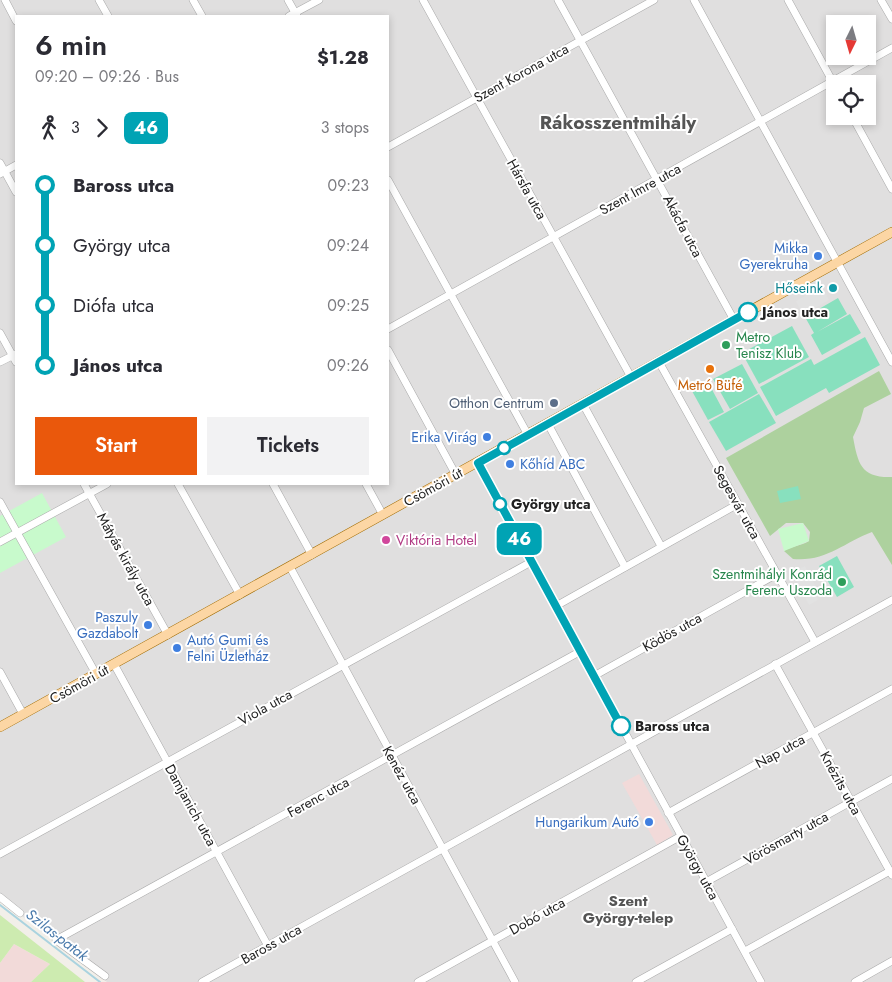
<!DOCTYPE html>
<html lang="en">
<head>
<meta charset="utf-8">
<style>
  body { margin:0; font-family:Jost,sans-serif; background:#f2f2f3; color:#2b2b33; height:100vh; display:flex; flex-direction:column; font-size:19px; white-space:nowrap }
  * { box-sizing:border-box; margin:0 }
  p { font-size:16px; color:#7c7c81 }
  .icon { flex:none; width:28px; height:28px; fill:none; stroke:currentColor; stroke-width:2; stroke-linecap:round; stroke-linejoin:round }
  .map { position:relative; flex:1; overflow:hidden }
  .panel { position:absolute; left:15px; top:15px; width:374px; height:470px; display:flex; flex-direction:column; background:#fff; border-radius:0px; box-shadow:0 2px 8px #0003 }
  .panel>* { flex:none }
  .badge { padding:0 10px; border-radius:8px; font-size:18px; line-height:32px }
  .needle { width:32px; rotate:185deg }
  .tools { position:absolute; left:826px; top:15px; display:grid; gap:10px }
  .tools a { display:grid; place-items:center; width:50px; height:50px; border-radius:0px; background:#fff; box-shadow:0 2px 8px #0003; font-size:25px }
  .map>.badge { position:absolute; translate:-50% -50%; box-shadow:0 0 0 2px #fff }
  .legs { display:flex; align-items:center; gap:8px; height:55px; padding:0 20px; font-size:16px }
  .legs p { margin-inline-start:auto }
  .summary { display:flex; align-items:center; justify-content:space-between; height:85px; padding:0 20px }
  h1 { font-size:28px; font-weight:600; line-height:38px }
  .button { display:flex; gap:10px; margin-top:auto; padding:10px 20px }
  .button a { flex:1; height:58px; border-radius:0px; background:#ea580c; color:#fff; font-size:20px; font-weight:600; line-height:58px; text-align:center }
  .button a+a { background:#f2f2f3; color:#2b2b33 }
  ul { padding:0 20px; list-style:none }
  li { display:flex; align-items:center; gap:18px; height:60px; font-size:19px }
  li i { display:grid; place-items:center; width:8px; height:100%; margin:0 6px; background:currentColor }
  li i::after { content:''; width:12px; height:12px; margin:-6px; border:4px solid; border-radius:50%; background:#fff }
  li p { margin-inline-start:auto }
  li:first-child i { background:linear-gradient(#0000 50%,currentColor 0) }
  li:last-child i { background:linear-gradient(currentColor 50%,#0000 0) }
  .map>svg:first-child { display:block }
  .residential { fill:#e0dfdf; fill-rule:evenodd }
  .commercial { fill:#f2dad9 }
  .grass { fill:#cdebb0 }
  .forest { fill:#add19e }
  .park { fill:#c8facc }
  .pitch { fill:#88e0be }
  .parking { fill:#e2e2e2 }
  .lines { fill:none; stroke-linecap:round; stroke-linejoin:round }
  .stream { stroke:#aad3df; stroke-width:2 }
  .minor-casing { stroke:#a9a9a9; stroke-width:8 }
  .major-casing { stroke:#a06b00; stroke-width:10 }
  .minor { stroke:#fff; stroke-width:7 }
  .major { stroke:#fcd6a4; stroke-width:9 }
  .line-1-casing { stroke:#fff; stroke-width:11 }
  .line-1 { stroke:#00a3b4; stroke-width:8 }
  .shop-dot { fill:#3f7fe0; stroke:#fff; stroke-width:2 }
  .culture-dot { fill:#0f9aa8; stroke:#fff; stroke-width:2 }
  .stop-1-dot { fill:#fff; stroke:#00a3b4; stroke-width:2.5 }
  .leisure-dot { fill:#2e9e5b; stroke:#fff; stroke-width:2 }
  .food-dot { fill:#e8710a; stroke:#fff; stroke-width:2 }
  .service-dot { fill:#5c6f8a; stroke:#fff; stroke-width:2 }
  .hotel-dot { fill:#d1479c; stroke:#fff; stroke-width:2 }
  .labels { text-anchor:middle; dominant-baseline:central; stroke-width:4; stroke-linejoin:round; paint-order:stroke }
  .street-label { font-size:14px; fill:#222; stroke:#fff }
  .shop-label { font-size:14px; fill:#366cbe; stroke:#fff; text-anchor:end }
  .culture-label { font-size:14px; fill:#0d838f; stroke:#fff; text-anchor:end }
  .stop-label { font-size:14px; font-weight:bold; fill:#222; stroke:#fff; text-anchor:start }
  .leisure-label { font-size:14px; fill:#27864d; stroke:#fff; text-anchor:start }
  .food-label { font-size:14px; fill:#c56008; stroke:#fff }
  .service-label { font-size:14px; fill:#4e5e75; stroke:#fff; text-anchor:end }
  .hotel-label { font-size:14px; fill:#b23c85; stroke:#fff; text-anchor:start }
  .neighbourhood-label { font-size:15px; font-weight:bold; fill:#555; stroke:#fff }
  .water-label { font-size:15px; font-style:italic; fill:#4a7aab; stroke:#fff }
  .district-label { font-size:19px; font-weight:bold; fill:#555; stroke:#fff }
</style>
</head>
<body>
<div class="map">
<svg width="892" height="982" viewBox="0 0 892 982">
  <rect width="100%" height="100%" fill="#f2efe9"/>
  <path class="residential" d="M0 0H892V982H107L0 899ZM16 16H388V484H16ZM835 24H868V56H835ZM835 84H868V116H835Z"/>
  <g class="commercial">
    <polygon points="639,774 673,835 657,845 622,783"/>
    <polygon points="14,944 50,964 31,982 0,982 0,963"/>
  </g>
  <polygon class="grass" points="0,915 85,982 31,982 50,964 14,944 0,963"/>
  <path class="forest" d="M879 371 891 394 864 408 860 422 853 437C858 464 861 478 892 477V565L872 532C843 543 826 562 793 559L784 551C791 546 801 546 809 541L810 532 803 523H786L770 536 726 458Z"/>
  <g class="park">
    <polygon points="42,493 66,537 0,573 0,516"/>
    <polygon points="803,523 809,541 784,551 778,529"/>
  </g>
  <g class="pitch">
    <polygon points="838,298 847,314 817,332 850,314 861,333 822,355 811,335 814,333 805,317"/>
    <polygon points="792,326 809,357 759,384 742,353"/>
    <polygon points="865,337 880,365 829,393 826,388 776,416 760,387 811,359 814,365"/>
    <polygon points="742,364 758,393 730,409 713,379"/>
    <polygon points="708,382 724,412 708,420 692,391"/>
    <polygon points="759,394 776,423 726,451 709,422"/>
    <polygon points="798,486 801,499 780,503 777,491"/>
    <polygon points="837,556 854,587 837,597 819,566"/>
  </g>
  <g class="parking">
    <polygon points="822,287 829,300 803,315 796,301"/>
    <polygon points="805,566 821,596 817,598 818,600 809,605 792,573"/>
  </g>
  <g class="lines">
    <polyline class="stream" points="0,905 100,982"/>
    <g class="minor-casing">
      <g id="minor">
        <polyline points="5,0 16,21"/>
        <polyline points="99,0 108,16"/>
        <polyline points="193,0 202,16"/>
        <polyline points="288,0 297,16"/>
        <polyline points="423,0 631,377"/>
        <polyline points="558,0 734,320"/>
        <polyline points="694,0 892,362"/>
        <polyline points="788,0 835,86"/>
        <polyline points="881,0 892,19"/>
        <polyline points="289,16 319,0"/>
        <polyline points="852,116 892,189"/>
        <polyline points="388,147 654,0"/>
        <polyline points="0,163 16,192"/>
        <polyline points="0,174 16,165"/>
        <polyline points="388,180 528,435"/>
        <polyline points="388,329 892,48"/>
        <polyline points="0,333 16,362"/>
        <polyline points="388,350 456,475"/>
        <polyline points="0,362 16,354"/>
        <polyline points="659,362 815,642"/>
        <polyline points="583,404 661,546"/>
        <polyline points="548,424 625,567"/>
        <polyline points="478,463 761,982"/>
        <polyline points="84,484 168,635"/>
        <polyline points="178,484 240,595"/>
        <polyline points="273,484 312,555"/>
        <polyline points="366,484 383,515"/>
        <polyline points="0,502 96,674"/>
        <polyline points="0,542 107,484"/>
        <polyline points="290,567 515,982"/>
        <polyline points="556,606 738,504"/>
        <polyline points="114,664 268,946"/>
        <polyline points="775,664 892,875"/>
        <polyline points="0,672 23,714"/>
        <polyline points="594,676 777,574"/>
        <polyline points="668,813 892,689"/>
        <polyline points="0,854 531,562"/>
        <polyline points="706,882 892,779"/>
        <polyline points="0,897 20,913"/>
        <polyline points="745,951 890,871"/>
        <polyline points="105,976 56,940 581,651"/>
        <polyline points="202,982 892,600"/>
        <polyline points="418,982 681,836"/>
        <polyline points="636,982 732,929"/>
        <polyline points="855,982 892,961"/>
      </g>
    </g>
    <g class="major-casing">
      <polyline id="major" points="0,727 892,232"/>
    </g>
    <use href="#minor" class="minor"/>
    <use href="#major" class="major"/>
  </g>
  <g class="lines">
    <g class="line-1-casing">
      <polyline id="line-1" points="621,726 478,463 748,312"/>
    </g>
    <use href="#line-1" class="line-1"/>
  </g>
  <g class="shop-dot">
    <circle cx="818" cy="256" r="5"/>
    <circle cx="487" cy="437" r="5"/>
    <circle cx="510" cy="464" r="5"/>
    <circle cx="148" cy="625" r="5"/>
    <circle cx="177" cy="648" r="5"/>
    <circle cx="649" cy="822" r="5"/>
  </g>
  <circle class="culture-dot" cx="833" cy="288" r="5"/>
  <g class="stop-1-dot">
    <circle cx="748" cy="312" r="9"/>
    <circle cx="504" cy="448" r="6"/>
    <circle cx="500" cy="504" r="6"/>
    <circle cx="621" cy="726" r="9"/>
  </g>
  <g class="leisure-dot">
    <circle cx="726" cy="345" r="5"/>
    <circle cx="842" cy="582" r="5"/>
  </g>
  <circle class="food-dot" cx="710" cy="369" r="5"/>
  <circle class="service-dot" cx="554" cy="403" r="5"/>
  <circle class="hotel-dot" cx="386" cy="540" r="5"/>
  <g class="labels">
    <g class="street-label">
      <text transform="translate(521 73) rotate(-29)">Szent Korona utca</text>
      <text transform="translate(527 189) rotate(61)">Hársfa utca</text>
      <text transform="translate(640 189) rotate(-29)">Szent Imre utca</text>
      <text transform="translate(683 226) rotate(62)">Akácfa utca</text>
      <text transform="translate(433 487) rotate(-29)">Csömöri út</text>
      <text transform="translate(737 502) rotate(61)">Segesvár utca</text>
      <text transform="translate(126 559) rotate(61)">Mátyás király utca</text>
      <text transform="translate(672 632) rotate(-29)">Ködös utca</text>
      <text transform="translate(79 684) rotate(-29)">Csömöri út</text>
      <text transform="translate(265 707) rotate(-29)">Viola utca</text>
      <text transform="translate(780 751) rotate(-29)">Nap utca</text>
      <text transform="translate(402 775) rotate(61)">Kenéz utca</text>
      <text transform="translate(841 783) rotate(61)">Knézits utca</text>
      <text transform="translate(318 797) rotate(-29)">Ferenc utca</text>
      <text transform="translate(191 805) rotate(61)">Damjanich utca</text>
      <text transform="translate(786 838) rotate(-29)">Vörösmarty utca</text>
      <text transform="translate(698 867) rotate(61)">György utca</text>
      <text transform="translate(537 916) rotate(-29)">Dobó utca</text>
      <text transform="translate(271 944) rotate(-29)">Baross utca</text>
    </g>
    <g class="shop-label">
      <text x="808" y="248">Mikka<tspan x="808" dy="16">Gyerekruha</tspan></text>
      <text x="477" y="437">Erika Virág</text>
      <text x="520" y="464" text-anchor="start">Kőhíd ABC</text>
      <text x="138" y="617">Paszuly<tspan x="138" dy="16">Gazdabolt</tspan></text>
      <text x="187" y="640" text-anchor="start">Autó Gumi és<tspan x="187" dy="16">Felni Üzletház</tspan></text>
      <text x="639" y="822">Hungarikum Autó</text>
    </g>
    <g class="culture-label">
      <text x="823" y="288">Hőseink</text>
    </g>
    <g class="stop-label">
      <text x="762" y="312">János utca</text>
      <text x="511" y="504">György utca</text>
      <text x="635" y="726">Baross utca</text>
    </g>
    <g class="leisure-label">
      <text x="736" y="337">Metro<tspan x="736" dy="16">Tenisz Klub</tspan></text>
      <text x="832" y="574" text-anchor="end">Szentmihályi Konrád<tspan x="832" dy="16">Ferenc Uszoda</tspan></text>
    </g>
    <g class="food-label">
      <text x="710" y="385">Metró Büfé</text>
    </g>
    <g class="service-label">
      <text x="544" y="403">Otthon Centrum</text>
    </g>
    <g class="hotel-label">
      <text x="396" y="540">Viktória Hotel</text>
    </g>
    <g class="neighbourhood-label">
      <text x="628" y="901">Szent<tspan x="628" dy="17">György-telep</tspan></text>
    </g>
    <g class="water-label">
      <text transform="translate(57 935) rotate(38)">Szilas-patak</text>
    </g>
    <g class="district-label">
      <text x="618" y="122">Rákosszentmihály</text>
    </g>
  </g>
</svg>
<div class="tools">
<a><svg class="needle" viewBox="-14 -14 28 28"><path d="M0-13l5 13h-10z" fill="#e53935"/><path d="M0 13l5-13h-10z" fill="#7c7c81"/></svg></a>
<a><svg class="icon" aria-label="locate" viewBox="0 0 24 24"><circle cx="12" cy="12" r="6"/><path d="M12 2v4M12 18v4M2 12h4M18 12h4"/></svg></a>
</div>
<b class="badge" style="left:519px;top:539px;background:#00a3b4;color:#fff">46</b>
<section class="panel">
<div class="summary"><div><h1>6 min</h1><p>09:20 – 09:26 · Bus</p></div><b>$1.28</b></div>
<div class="legs"><svg class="icon" aria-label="walk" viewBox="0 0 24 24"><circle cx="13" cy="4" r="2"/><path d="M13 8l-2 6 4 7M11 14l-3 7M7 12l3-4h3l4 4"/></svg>3<svg class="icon" aria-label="forward" viewBox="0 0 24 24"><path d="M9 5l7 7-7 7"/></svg><b class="badge" style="background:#00a3b4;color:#fff">46</b><p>3 stops</p></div>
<ul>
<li><i style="color:#00a3b4"></i><b>Baross utca</b><p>09:23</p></li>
<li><i style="color:#00a3b4"></i><span>György utca</span><p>09:24</p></li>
<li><i style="color:#00a3b4"></i><span>Diófa utca</span><p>09:25</p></li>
<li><i style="color:#00a3b4"></i><b>János utca</b><p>09:26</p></li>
</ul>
<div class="button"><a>Start</a><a>Tickets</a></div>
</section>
</div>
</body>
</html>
